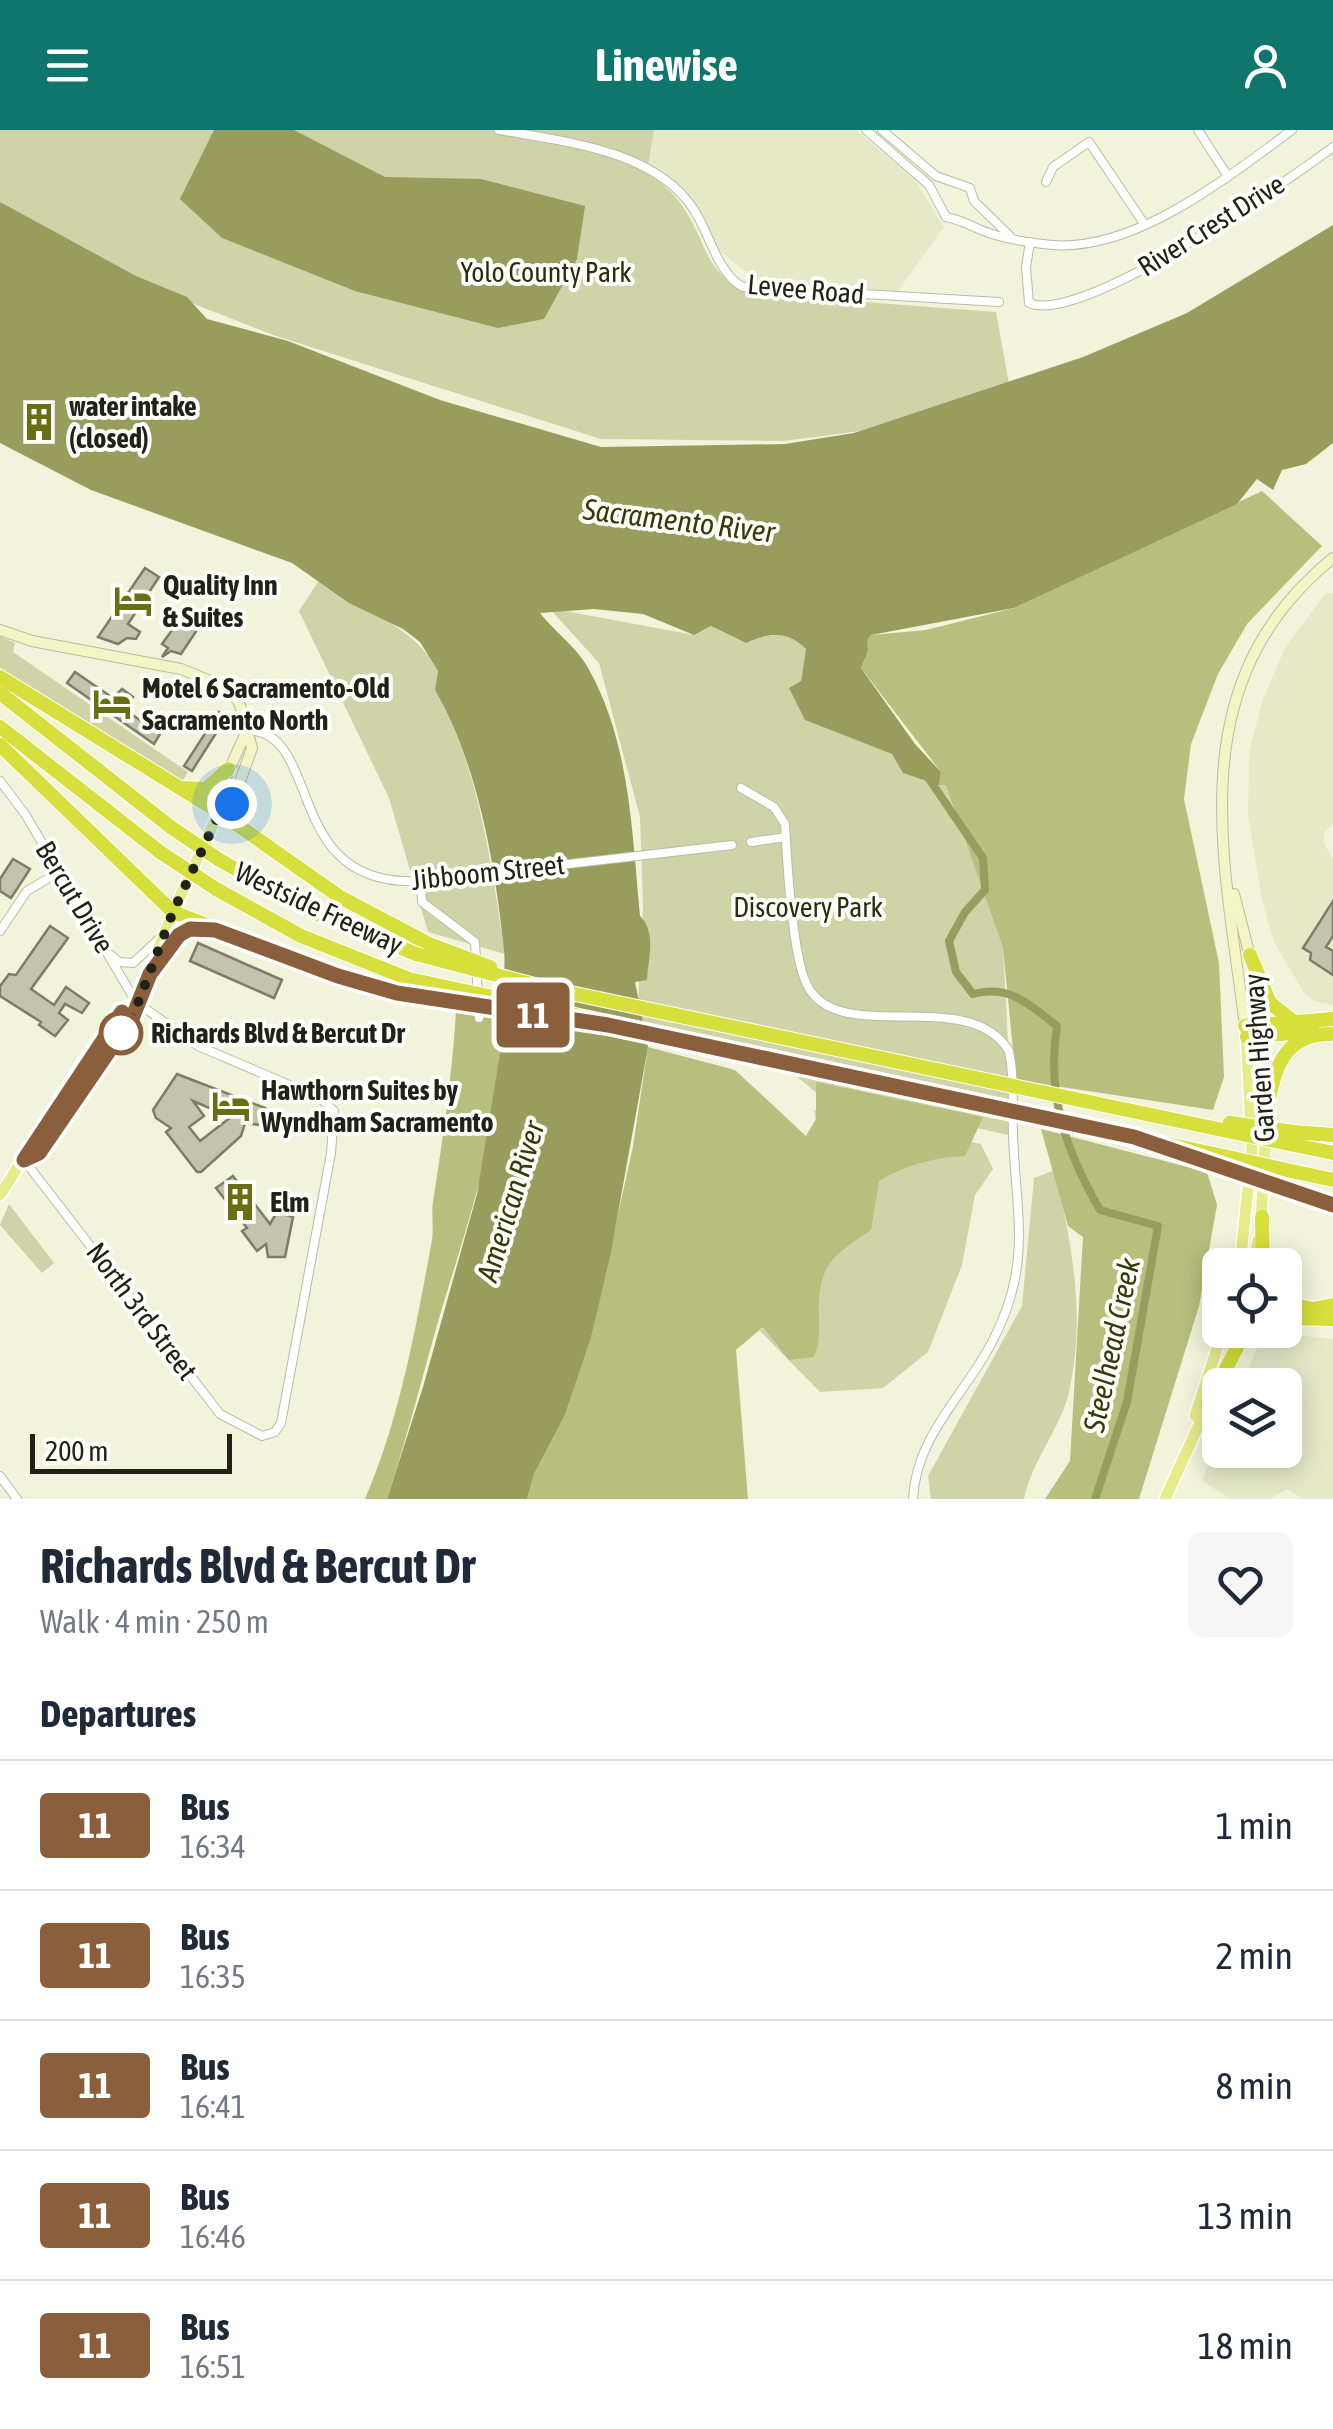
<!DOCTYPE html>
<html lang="en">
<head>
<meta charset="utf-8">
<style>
  body { margin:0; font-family:"Asap Condensed",sans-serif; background:#f6f6f7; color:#1f2937; height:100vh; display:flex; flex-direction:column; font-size:38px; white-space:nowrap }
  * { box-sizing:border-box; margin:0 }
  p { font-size:32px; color:#747a83 }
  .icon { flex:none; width:55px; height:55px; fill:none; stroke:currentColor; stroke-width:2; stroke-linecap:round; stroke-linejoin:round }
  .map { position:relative; height:1369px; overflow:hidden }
  .sheet { display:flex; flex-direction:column; background:#fff; flex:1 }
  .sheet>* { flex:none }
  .badge { padding:0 20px; border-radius:8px; font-size:35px; line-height:65px }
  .fabs { position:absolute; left:1202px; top:1118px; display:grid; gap:20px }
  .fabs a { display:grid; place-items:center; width:100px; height:100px; border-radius:15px; background:#fff; box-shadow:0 5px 25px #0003; font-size:50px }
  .scale { position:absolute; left:30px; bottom:25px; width:202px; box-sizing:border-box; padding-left:10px; border:5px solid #202118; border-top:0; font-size:28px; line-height:35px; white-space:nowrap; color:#202118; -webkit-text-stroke:8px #fefffa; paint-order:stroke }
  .you { position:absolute; width:50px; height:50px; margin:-25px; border:8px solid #fff; border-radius:50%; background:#1a73e8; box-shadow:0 0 0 15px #1a73e833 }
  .map>.badge { position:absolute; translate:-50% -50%; box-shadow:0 0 0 5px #fff }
  h2 { padding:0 40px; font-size:38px; line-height:90px }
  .round { display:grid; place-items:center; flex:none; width:105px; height:105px; border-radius:15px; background:#f6f6f7 }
  .headline { display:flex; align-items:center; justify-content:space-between; height:170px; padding:0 40px }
  h1 { font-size:48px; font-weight:700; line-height:75px }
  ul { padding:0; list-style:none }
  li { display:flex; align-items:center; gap:30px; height:130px; padding:0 40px; border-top:2px solid #e0e1e3 }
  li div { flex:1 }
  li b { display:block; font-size:38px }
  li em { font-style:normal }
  li .badge { min-width:110px; font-weight:700; text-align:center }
  header { display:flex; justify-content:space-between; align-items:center; height:130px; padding:0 40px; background:#0f766e; color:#fff; font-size:45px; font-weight:700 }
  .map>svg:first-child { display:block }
  .built { fill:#e5e9c8 }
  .green { fill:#cfd3a8 }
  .forest { fill:#b8be7d }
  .water { fill:#989d5d }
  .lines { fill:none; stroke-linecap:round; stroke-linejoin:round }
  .canal { stroke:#989d5d; stroke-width:8 }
  .building { fill:#c2c5ac; stroke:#7b7d66; stroke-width:2.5; fill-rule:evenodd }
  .street-casing { stroke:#b9bca3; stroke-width:10 }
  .secondary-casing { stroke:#b9bca3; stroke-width:12 }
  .primary-casing { stroke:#fff; stroke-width:14 }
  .highway-casing { stroke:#fff; stroke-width:16 }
  .street { stroke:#fff; stroke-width:8 }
  .secondary { stroke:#f3f5c4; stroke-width:10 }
  .primary { stroke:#e6ec8a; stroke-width:11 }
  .highway { stroke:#d6df3c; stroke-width:14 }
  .highway-bridge-casing { stroke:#fff; stroke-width:16; stroke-linecap:butt }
  .highway-bridge { stroke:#d6df3c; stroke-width:14 }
  .line-casing { stroke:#fff; stroke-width:22 }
  .line { stroke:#8b5e3c; stroke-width:15 }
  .walk { stroke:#202118; stroke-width:10; stroke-dasharray:0 18 }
  .stop-dot { fill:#fff; stroke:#8b5e3c; stroke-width:5 }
  .labels { text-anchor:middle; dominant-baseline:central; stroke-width:8; stroke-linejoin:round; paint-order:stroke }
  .street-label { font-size:28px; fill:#202118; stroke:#fefffa }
  .park-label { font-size:28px; fill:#2b2d10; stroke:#fefffa }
  .poi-label { font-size:28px; font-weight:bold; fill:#202118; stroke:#fefffa; text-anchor:start }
  .stop-label { font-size:28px; font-weight:bold; fill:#202118; stroke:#fefffa; text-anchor:start }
  .water-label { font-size:30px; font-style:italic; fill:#373a06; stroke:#fefffa }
</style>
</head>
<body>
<header><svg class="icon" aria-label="menu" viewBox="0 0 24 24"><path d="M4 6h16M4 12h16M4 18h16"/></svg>Linewise<svg class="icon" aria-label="person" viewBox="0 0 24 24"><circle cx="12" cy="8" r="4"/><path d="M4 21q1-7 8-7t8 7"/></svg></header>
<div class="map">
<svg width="1333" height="1369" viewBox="0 0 1333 1369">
  <rect width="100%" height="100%" fill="#f1f4da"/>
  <g class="built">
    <polygon points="654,0 856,0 915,50 944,97 898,161 760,153 717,119 691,71 647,35"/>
    <polygon points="1333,463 1333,694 1325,701 1323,711 1333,730 1333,875 1314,871 1303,861 1274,812 1262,770 1248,685 1249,622 1263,569 1285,518 1325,464"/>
    <polygon points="1274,1203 1333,1209 1333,1369 1302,1369 1287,1359 1270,1369 1229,1369 1202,1350 1220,1307 1220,1320 1285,1320 1285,1255 1242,1255 1260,1210"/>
  </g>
  <g class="green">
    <path d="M0 0H654L647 41C658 51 672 61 681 74 711 116 701 147 759 164L996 182 1009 254 860 301 784 311 601 309 273 205 0 98Z"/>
    <path d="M320 449C360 482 413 493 438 541L435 560C480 639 491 735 505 824L428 802 389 668 299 481Z"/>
    <path d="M549 478 694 505 711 496 746 513C770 503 787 500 806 519L801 551 805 590 893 624 903 643 946 654 1003 818 1013 1006 818 964 790 941 636 911 643 777 640 687 599 533Z"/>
    <polygon points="0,506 15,513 13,522 188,642 181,653 0,538"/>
    <polygon points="814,980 981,1014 993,1039 975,1065 962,1135 928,1222 883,1258 820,1262 760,1201 800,1143 832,1073"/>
    <path d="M1055 1040C1072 1116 1086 1185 1069 1262 1060 1300 1032 1330 1024 1369H931L928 1346 1022 1176 1034 1048Z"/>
    <polygon points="9,1074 54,1133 42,1143 0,1095"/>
  </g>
  <g class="forest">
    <polygon points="1262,361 1322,416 1247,494 1218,544 1191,614 1184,669 1219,833 1224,947 1213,980 1016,950 1003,818 946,655 939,655 941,642 861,538 868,521 866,511 871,505 926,500 1014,478"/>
    <path d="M456 882 497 888C513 967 463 1107 440 1185 422 1247 407 1308 387 1369H365C400 1288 416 1197 432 1110 434 1097 431 1084 433 1072 443 1008 452 946 456 882Z"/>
    <path d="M648 917 735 940 806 1006 816 989V952L983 987 965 1026C934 1027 906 1035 879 1051L871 1100C830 1127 817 1137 819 1188 819 1203 820 1214 814 1227L789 1230 763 1197 736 1220 748 1369H527L534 1344 565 1285 591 1208 633 1016Z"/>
    <polygon points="1041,999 1207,1042 1217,1075 1199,1176 1139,1369 1045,1369 1070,1331 1083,1107 1068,1096"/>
  </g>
  <g class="water">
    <polygon points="214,0 294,0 385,47 481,49 585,76 577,129 544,189 498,198 355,161 222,108 180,69"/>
    <path d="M0 72 136 146 187 167 207 189 288 211 440 270 601 317 785 314 854 303 1083 227 1187 183 1333 95V313L1306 334 1282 340 1273 360 1257 349 1237 374 1014 478 871 505 867 510 868 521 861 538 915 614 941 642 939 655 903 643 892 624 805 590 789 558 801 551 806 519C788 501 769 502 746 513L711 496 694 505 643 484 594 479 540 483C554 501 575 516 587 536 630 610 632 702 640 786 657 803 648 828 647 850L635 852 648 917 611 1122 591 1208 565 1285 534 1344 527 1369H387L423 1257 477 1064 502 912C496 880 507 851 504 820 495 733 478 635 435 560L438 541 420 512 403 499 349 473 292 433 91 360 0 313Z"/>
  </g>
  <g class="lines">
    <path class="canal" d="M927 646 983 728 985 760 965 782 949 811 956 842 973 864C1010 854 1030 875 1057 896 1046 965 1066 1021 1100 1080L1158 1096 1127 1272 1095 1369"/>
  </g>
  <g class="building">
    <polygon points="145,438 159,447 128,494 140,502 136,509 127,508 118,514 98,507"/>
    <polygon points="188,478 203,491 181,524 171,521 162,527 168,518 162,514"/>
    <polygon points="75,542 113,568 122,559 133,567 124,579 160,604 154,614 67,553"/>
    <polygon points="219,582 225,589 192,641 184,636"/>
    <polygon points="13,729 30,739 11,768 0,761 0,749"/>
    <polygon points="1333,771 1333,806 1326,817 1333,821 1333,845 1310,830 1311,823 1303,818"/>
    <polygon points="50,796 68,808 31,859 54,875 66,857 89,873 82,883 65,874 59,883 68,890 55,906 39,895 41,892 0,866 0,856 9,844 16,845"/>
    <polygon points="198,813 282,850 274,868 190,831"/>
    <path d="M177 944 265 978 260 995 245 993 241 1006 201 1042H197L166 1002 171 998 156 988 153 980ZM193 971 231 987 200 1011 189 997 204 986Z"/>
    <polygon points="233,1046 270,1094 277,1082 293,1087 285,1127 268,1127 266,1114 257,1121 242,1101 247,1098 216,1058"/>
  </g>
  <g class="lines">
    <g class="street-casing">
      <g id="street">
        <path d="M499 0C562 11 656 20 694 80 710 104 717 143 743 157L999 172"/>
        <path d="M866 0 929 55 946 87C963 90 974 98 989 103 1006 109 1025 112 1043 114 1129 127 1225 49 1292 0"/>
        <polyline points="882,0 936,46 970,58 974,71 1010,106"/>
        <polyline points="1198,0 1227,45"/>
        <polyline points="1046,52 1053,37 1089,12 1145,95"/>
        <path d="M1030 112 1026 137 1029 173C1081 196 1286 52 1333 17"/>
        <path d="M247 600C325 601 280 759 421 751L732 715"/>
        <polyline points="0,651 25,684 136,872 198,916 320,968 334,981 331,1023 281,1293 275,1302 262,1306 220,1284 24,1030"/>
        <path d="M741 658 774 677 785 694C787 731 792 825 807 855 838 918 969 854 1009 921 1015 950 1012 976 1013 1005 1016 1086 1033 1136 991 1214 963 1267 916 1306 913 1369"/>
        <polyline points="751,712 786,707"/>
        <polyline points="421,751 422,772 475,812 479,888"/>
        <polyline points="0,801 27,761 59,742"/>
        <polyline points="111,825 119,832 133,833 159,809"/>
        <polyline points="0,1346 17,1369"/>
      </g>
    </g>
    <g class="secondary-casing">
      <g id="secondary">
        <polyline points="0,500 32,511 181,539 225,557 239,572 252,618 232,674 219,682 217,667 247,600"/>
        <polyline points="1234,764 1251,830"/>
        <polyline points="1254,846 1266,964"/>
        <path d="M1245 896C1224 726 1178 554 1333 428"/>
      </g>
    </g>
    <g class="primary-casing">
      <g id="primary">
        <polyline points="24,1030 39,1023 133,886 173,782 219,682"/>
        <path d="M0 1065C34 1015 90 905 136 872"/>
        <polyline points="1261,1091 1267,980"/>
        <polyline points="1240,1135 1252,1020 1246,900"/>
        <polyline points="1253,1135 1258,1110"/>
        <polyline points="1195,1286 1223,1200"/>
        <polyline points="1165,1369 1211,1268"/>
      </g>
    </g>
    <g class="highway-casing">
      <g id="highway">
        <polyline points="0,547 219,682 340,767 429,814"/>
        <polyline points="0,563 172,698"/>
        <polyline points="0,597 160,722"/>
        <polyline points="0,615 173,782 339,846 430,870"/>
        <polyline points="182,658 206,659 228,639"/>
        <polyline points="218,729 308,780 416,824"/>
        <polyline points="216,759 301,806 409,849"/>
        <polyline points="1250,825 1270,873 1293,891"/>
        <path d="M150 844C168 821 177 797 209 799"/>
        <polyline points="1245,896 1333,889"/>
        <polyline points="1247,907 1313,901"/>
        <path d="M1267 980C1274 941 1282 904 1330 904"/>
        <polyline points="1294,1002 1333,1005"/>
        <polyline points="1294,1015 1333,1023"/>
        <polyline points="1296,1042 1333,1050"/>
        <polyline points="1290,1058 1333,1075"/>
        <polyline points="1262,1087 1263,1135"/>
        <polyline points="1285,1173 1313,1179 1333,1175"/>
        <polyline points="1285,1188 1333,1189"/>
        <polyline points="1208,1274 1246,1200"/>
      </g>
    </g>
    <use href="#street" class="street"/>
    <use href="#secondary" class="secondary"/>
    <use href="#primary" class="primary"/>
    <use href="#highway" class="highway"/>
    <g class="highway-bridge-casing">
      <g id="highway-bridge">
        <polyline points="172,698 218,729"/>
        <polyline points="160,722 216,759"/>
        <polyline points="429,814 490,837"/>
        <polyline points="416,824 542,857 1294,1015"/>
        <polyline points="409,849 1296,1042"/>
        <polyline points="430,870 503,881"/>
        <polyline points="1230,993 1294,1002"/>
        <polyline points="1192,1027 1290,1058"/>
      </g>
    </g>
    <use href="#highway-bridge" class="highway-bridge"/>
  </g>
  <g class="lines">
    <g class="line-casing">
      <polyline id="line" points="122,882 24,1030 39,1023 133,886 150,844 179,805 190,799 215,800 338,846 397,863 608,895 1134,1007 1333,1075"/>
    </g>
    <use href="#line" class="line"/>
    <polyline class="walk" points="121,903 133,886 173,782 220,682 232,674"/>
  </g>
  <defs>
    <g id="building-bare" transform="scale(3)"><path d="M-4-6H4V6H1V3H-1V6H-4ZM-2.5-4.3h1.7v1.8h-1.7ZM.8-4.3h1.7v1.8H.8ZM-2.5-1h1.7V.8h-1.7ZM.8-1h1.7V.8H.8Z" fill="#6a6e13" stroke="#fefffa" stroke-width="2.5" paint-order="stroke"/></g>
    <g id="hotel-bare" transform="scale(3)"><path d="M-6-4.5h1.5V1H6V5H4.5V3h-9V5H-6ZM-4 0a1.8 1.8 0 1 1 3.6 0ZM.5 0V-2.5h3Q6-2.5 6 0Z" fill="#6a6e13" stroke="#fefffa" stroke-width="2.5" paint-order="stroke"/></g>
  </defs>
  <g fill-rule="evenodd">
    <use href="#building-bare" x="39" y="292"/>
    <use href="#hotel-bare" x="133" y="471"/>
    <use href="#hotel-bare" x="112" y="574"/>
    <use href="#hotel-bare" x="231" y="976"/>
    <use href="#building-bare" x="240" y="1072"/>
  </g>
  <circle class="stop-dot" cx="121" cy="903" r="20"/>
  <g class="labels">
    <g class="street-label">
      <text transform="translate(1211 95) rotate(-32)">River Crest Drive</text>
      <text transform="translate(806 159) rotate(5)">Levee Road</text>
      <text transform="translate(488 742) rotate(-6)">Jibboom Street</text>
      <text transform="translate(75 767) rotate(59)">Bercut Drive</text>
      <text transform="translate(319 778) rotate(25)">Westside Freeway</text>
      <text transform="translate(1259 928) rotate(-94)">Garden Highway</text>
      <text transform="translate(142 1181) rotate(53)">North 3rd Street</text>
    </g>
    <g class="park-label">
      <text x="546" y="142">Yolo County Park</text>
      <text x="808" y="777">Discovery Park</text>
    </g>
    <g class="poi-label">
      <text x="69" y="276">water intake<tspan x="69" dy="32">(closed)</tspan></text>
      <text x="163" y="455">Quality Inn<tspan x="163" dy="32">&amp; Suites</tspan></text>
      <text x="142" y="558">Motel 6 Sacramento-Old<tspan x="142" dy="32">Sacramento North</tspan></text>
      <text x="261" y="960">Hawthorn Suites by<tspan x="261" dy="32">Wyndham Sacramento</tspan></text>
      <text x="270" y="1072">Elm</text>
    </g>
    <g class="stop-label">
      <text x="151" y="903">Richards Blvd &amp; Bercut Dr</text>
    </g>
    <g class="water-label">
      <text transform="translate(679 390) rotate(7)">Sacramento River</text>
      <text transform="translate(510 1071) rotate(-73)">American River</text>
      <text transform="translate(1111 1215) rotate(-78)">Steelhead Creek</text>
    </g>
  </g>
</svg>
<div class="fabs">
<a><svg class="icon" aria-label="locate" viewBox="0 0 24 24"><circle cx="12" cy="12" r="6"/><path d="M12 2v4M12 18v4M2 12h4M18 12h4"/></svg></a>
<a><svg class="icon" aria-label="layers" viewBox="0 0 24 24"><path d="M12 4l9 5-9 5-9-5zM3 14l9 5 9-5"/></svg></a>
</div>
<div class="scale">200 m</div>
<div class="you" style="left:232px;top:674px"></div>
<b class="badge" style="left:533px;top:885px;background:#8b5e3c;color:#fff">11</b>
</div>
<section class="sheet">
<div class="headline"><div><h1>Richards Blvd &amp; Bercut Dr</h1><p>Walk · 4 min · 250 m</p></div><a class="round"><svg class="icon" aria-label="heart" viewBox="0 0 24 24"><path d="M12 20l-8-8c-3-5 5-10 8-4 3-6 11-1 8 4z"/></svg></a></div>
<h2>Departures</h2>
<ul>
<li><span class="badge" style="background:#8b5e3c;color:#fff">11</span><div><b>Bus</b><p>16:34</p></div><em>1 min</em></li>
<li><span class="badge" style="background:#8b5e3c;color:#fff">11</span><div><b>Bus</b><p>16:35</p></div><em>2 min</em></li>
<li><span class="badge" style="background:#8b5e3c;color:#fff">11</span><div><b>Bus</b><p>16:41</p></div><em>8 min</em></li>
<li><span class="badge" style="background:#8b5e3c;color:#fff">11</span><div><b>Bus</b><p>16:46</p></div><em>13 min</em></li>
<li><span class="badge" style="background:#8b5e3c;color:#fff">11</span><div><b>Bus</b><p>16:51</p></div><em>18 min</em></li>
</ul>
</section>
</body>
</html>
